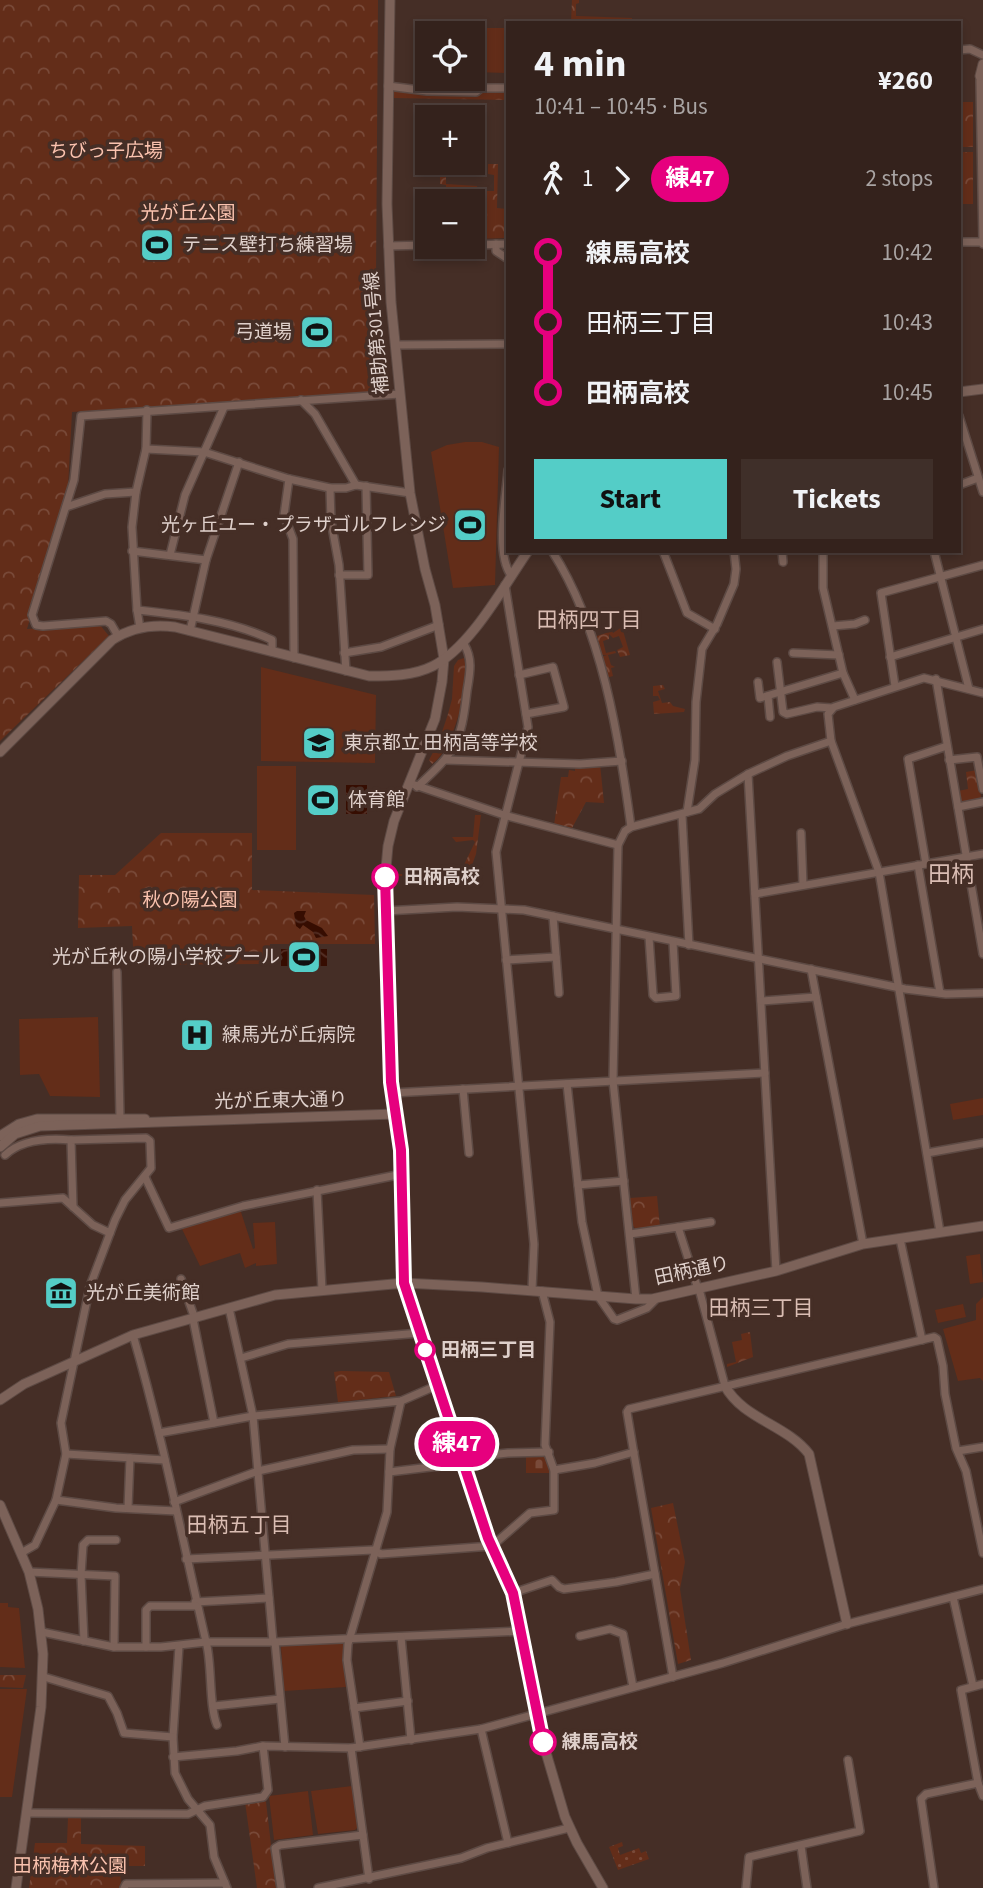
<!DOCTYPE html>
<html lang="en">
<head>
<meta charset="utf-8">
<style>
  body { margin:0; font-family:"Source Sans 3","Noto Sans JP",sans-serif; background:#3f2f29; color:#f1f3f6; height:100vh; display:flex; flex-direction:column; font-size:26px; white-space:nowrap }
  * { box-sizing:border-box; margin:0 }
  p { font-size:23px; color:#a9a4a3 }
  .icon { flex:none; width:38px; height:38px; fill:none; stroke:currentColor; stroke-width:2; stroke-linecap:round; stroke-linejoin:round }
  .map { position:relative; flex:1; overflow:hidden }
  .drawer { position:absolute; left:506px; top:21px; width:455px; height:532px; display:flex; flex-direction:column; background:#34221c; border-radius:0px; box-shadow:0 4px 10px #0003,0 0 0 2px #4e3f3b }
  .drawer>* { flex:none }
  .badge { padding:0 14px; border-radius:23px; font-size:24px; line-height:46px }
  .controls { position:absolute; left:415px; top:21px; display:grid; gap:14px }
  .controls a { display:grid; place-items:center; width:70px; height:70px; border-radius:0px; background:#34221c; box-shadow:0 4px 10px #0003,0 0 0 2px #4e3f3b; font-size:35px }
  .map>.badge { position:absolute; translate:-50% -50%; box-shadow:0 0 0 4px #fff }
  .legs { display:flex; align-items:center; gap:10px; height:77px; padding:0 28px; font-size:23px }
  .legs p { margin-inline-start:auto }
  .headline { display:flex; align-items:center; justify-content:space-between; height:119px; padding:0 28px }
  h1 { font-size:38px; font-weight:700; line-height:52px }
  .button { display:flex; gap:14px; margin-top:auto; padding:14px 28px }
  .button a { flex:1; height:80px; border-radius:0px; background:#54cdc7; color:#111; font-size:28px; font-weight:700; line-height:80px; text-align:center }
  .button a+a { background:#3f2f29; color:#f1f3f6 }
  ul { padding:0 28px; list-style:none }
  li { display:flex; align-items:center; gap:24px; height:70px; font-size:26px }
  li i { display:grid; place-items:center; width:10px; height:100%; margin:0 9px; background:currentColor }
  li i::after { content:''; width:18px; height:18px; margin:-9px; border:5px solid; border-radius:50%; background:#34221c }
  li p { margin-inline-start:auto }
  li:first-child i { background:linear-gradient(#0000 50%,currentColor 0) }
  li:last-child i { background:linear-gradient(currentColor 50%,#0000 0) }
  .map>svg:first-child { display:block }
  .grass { fill:#632d19 }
  .forest { fill:url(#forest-crowns) }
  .cemetery { fill:url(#cemetery-stones) }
  .garden { fill:url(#garden-dots) }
  .water { fill:url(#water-waves) }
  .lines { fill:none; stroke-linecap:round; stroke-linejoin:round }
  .minor-casing { stroke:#5d4a44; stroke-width:10 }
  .tertiary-casing { stroke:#5d4a44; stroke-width:11 }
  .minor { stroke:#7c6259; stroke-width:7 }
  .tertiary { stroke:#7c6259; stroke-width:9 }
  .line-1-casing { stroke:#fff; stroke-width:16 }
  .line-1 { stroke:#e6007e; stroke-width:10 }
  .stop-1-dot { fill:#fff; stroke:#e6007e; stroke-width:3.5 }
  .labels { text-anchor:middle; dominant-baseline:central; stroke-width:7; stroke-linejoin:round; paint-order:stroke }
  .park-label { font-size:19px; fill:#fac2ae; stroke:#452e26 }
  .poi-label { font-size:19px; fill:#dfd0cb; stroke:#452e26; text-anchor:start }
  .street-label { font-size:19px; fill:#dfd0cb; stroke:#452e26 }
  .stop-label { font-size:19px; font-weight:bold; fill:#dfd0cb; stroke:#452e26; text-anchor:start }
  .neighbourhood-label { font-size:21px; fill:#dabdb3; stroke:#452e26 }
  .quarter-label { font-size:23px; fill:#dabdb3; stroke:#452e26 }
</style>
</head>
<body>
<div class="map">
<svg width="983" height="1888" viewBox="0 0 983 1888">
  <defs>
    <pattern id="forest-crowns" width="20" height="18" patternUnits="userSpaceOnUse" patternTransform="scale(1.75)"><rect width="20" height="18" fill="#632d19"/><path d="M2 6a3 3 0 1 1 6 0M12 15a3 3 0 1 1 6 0" fill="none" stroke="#794a39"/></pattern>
    <pattern id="cemetery-stones" width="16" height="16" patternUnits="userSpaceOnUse" patternTransform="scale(1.75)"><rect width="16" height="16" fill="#632d19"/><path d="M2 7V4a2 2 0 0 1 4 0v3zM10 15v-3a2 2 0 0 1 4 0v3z" fill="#794a39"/></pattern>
    <pattern id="garden-dots" width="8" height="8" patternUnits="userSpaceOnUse" patternTransform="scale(1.75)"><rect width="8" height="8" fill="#632d19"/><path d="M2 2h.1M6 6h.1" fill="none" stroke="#794a39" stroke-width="1.8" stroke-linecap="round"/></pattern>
    <pattern id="water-waves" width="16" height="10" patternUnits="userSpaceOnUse" patternTransform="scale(1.75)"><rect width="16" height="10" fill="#360d01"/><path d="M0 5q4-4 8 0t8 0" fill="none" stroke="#532f25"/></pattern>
  </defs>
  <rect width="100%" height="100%" fill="#452e26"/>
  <g class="grass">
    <polygon points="486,28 507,28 507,73 473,72 472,33 427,33 427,71 424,71 425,30 485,31"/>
    <polygon points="465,442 482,442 499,447 495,585 453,588 431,452 447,445"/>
    <polygon points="261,667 376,695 375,763 261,761"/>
    <rect x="257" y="766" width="39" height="84"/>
    <polygon points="98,1017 100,1097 50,1096 39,1074 20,1075 19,1019"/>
    <polygon points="983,1098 983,1115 953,1120 950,1104"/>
    <polygon points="240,1209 253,1249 255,1248 253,1223 275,1222 277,1264 256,1266 256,1263 245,1268 240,1253 200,1266 181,1227"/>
    <polygon points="980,1254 983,1282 970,1284 966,1256"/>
    <polygon points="983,1297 983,1381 980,1378 958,1381 943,1329 976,1320 976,1304"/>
    <polygon points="963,1304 966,1317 938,1323 935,1310"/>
    <polygon points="0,1603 8,1603 8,1607 19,1608 25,1668 0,1667"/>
    <polygon points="340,1642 343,1644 346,1687 284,1691 281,1647 283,1645"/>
    <polygon points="0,1689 27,1689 12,1797 0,1797"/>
    <polygon points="352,1786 358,1827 355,1830 318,1834 311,1791"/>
    <polygon points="308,1791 313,1835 274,1840 269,1796"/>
  </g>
  <g class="forest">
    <polygon points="0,0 378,0 376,275 386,371 378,392 72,412 68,487 27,629 100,625 109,636 0,741"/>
    <polygon points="572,0 579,0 579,3 576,4 576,16 632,18 632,21 571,23"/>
    <polygon points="482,90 507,90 507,100 394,98 394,91 477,93"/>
    <rect x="959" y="102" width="14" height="45"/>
    <rect x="959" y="152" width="14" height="52"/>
    <polygon points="440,163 453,163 452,168 446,168 446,184 477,186 478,191 494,191 494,175 488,174 488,164 498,164 497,208 507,209 507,238 473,239 472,201 459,201 458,195 446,194 446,185 440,184"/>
    <polygon points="622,627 630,655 620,657 617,650 623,647 619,636 613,638 609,634 609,639 603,641 606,653 615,651 616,653 608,655 611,665 615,667 611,668 613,676 606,678 600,657 607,655 599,655 594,637 612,631 613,633"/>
    <path d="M464 658C471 680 454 751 432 764L429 760 439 741 448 714 452 699 454 666 458 660Z"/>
    <polygon points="663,685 665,689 658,691 662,703 670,702 673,706 685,709 684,712 654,714 653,702 660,700 658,696 653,696 653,686"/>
    <polygon points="600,764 604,803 586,802 571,830 554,825 561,777 568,777 569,770 575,771 575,766"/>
    <polygon points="977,770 981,797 979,800 963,803 960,801 958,791 968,789 966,772"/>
    <path d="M475 815H481L476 854 468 876H397V874H410V868H404L407 866C421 876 445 874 462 869L475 842 473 840 456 842 452 837H473Z"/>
    <polygon points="161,833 252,833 252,890 374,895 375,944 270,944 269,964 134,965 132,926 78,928 79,875 115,875"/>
    <polygon points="657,1196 660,1227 637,1230 633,1226 630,1198"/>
    <polygon points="750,1332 753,1357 727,1367 727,1364 736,1362 732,1342 742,1340 741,1334"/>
    <polygon points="341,1371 389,1372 396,1396 338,1402 334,1372"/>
    <polygon points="673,1503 685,1562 680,1589 691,1660 678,1664 651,1508"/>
    <polygon points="0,1675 26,1675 23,1688 0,1687"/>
    <polygon points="263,1799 266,1802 276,1888 257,1888 245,1802"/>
    <polygon points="68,1818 81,1818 81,1844 145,1846 145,1866 120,1866 121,1888 29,1888 35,1843 67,1843"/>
  </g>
  <polygon class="cemetery" points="526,1455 547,1456 551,1473 526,1473"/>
  <polygon class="garden" points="622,1842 623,1846 618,1848 620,1855 639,1848 641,1853 646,1851 649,1859 618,1870 609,1847"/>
  <g class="water">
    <rect x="346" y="785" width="21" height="29"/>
    <polygon points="297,911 306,911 304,916 306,920 322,928 328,936 316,938 313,932 303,925 300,929 296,926 294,913"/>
    <rect x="281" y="949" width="46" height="17"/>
  </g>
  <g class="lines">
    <g class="minor-casing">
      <g id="minor">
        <polyline points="959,50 970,49 983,55"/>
        <polyline points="982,76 980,76 980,83 983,244"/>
        <polyline points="388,86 427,91 476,92 481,88 508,88"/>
        <polyline points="959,242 981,242"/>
        <polyline points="496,244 496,251 508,259"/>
        <polyline points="472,245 508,244"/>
        <polyline points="388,246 427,245"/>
        <polyline points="395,345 508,344"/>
        <polyline points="301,400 315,414 356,485"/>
        <polyline points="959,416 983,492"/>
        <polyline points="146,449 204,452 289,479 330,488 346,488 356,485 410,493"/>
        <path d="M508 470C506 497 495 553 511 575"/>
        <polyline points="289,479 284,515 293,539 294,658"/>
        <polyline points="959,485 978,478"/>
        <polyline points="330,488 331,521 339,565 346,671"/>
        <polyline points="66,507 105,494 136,492"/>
        <polyline points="132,551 206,560"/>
        <path d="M552 551C602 629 619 737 631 827"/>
        <polyline points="663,551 687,613 715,629"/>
        <polyline points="782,551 783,562"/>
        <polyline points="823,551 823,588 843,673 855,700"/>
        <polyline points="934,551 969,689"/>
        <polyline points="170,555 185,495 224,407"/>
        <polyline points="339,575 368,575 366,486"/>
        <polyline points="505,585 528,727 496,852 534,1244 532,1290"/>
        <path d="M137 610C183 615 230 620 272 640V652"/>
        <polyline points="833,626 855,624 865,620"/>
        <polyline points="140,628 137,610 132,527 136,492 146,449 147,410"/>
        <polyline points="190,631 206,560 239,462"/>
        <polyline points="118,636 111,624 106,621 43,626 36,625 32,615 74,480 81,416 400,394"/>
        <polyline points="344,653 381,647 439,625"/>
        <polyline points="793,653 839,655"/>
        <polyline points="890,657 983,629"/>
        <polyline points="777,662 783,712 787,714 817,707 832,708"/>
        <polyline points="519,675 553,667 564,707 526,714"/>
        <polyline points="936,679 983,954"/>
        <polyline points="758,682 760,698 843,673"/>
        <polyline points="895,686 881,593 983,565"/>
        <polyline points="768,696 770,717"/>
        <polyline points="445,760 580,764 622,761"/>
        <polyline points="949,760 977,757 983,789"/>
        <polyline points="748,774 776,1271"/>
        <polyline points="409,783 504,815 618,845"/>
        <path d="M417 787C456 751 461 744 467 691 470 673 473 659 464 644"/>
        <polyline points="958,807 983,802"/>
        <polyline points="687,812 695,760 696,702 702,649 717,624 734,584 736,569 734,551"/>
        <polyline points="682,815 689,945"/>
        <polyline points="801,833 803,885"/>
        <polyline points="926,864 908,759 947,746"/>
        <polyline points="918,865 940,993"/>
        <polyline points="755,894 983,854"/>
        <polyline points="385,911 457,907 524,910 905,989 946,994 983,993"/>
        <polyline points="553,916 559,993"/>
        <polyline points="649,937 653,995 656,998 676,996 673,942"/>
        <polyline points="506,960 556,957"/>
        <polyline points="811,969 863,1244"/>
        <polyline points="117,972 120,1118"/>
        <polyline points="761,1001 816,997"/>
        <polyline points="567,1084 582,1222 598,1296 614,1319 617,1320 647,1308 657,1298"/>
        <polyline points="463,1089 469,1153"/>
        <polyline points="392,1093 765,1073"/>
        <polyline points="927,1153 983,1143"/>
        <path d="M5 1155C22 1139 48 1138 71 1140"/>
        <polyline points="145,1177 169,1228 243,1206 402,1174"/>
        <polyline points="578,1185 624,1181"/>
        <polyline points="317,1190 322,1290"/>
        <polyline points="0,1203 63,1198 93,1225 110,1233"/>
        <polyline points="678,1227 711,1222"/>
        <polyline points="940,1232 879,872 831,741 828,714 834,707 924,678 983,693"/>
        <polyline points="630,1234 678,1227 698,1289"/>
        <polyline points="900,1239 922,1340"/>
        <polyline points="181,1279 195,1319"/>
        <polyline points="699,1289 725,1386"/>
        <polyline points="636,1299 613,1081 618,845 625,831 631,827 699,809 715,794 748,774 787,756 831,741"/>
        <polyline points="229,1308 253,1416 273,1642"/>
        <polyline points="193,1319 214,1423"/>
        <path d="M133 1335C163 1438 183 1543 207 1646 212 1668 209 1707 217 1725"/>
        <polyline points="241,1358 288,1344 420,1333"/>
        <polyline points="159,1433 253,1416 401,1401 438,1385"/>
        <polyline points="958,1451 983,1447"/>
        <polyline points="66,1454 165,1460"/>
        <polyline points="462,1458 508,1453 549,1452"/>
        <polyline points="554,1470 595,1463 634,1452"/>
        <polyline points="389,1472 464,1463"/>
        <polyline points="56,1500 116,1508 176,1511"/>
        <polyline points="174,1502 258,1471 353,1450 390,1449"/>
        <polyline points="128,1508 130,1458"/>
        <polyline points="21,1553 35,1545 56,1500 66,1454 61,1423 90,1286 115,1220 125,1200 151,1168 150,1141 146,1138 71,1140 73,1207"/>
        <polyline points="186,1559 373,1550 381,1554 492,1546 530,1513 554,1510 554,1470 545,1445 550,1322 542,1291"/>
        <polyline points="29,1572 115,1576 114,1647"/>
        <polyline points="513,1593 552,1580 559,1587 564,1589 616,1582 655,1574"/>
        <polyline points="953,1597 973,1686"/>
        <polyline points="195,1602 269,1598"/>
        <polyline points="42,1632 114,1647 161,1647 206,1642 275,1642 522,1631"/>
        <polyline points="580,1636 610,1629 623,1634 633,1687"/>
        <polyline points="401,1637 411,1740"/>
        <polyline points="84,1641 81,1575 83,1545 88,1540 116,1540"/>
        <polyline points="275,1642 285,1747"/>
        <polyline points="179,1646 173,1737 175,1773 188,1799 210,1825 214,1857 227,1888"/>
        <polyline points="146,1647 146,1610 150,1606 196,1606"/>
        <polyline points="44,1677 108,1696 117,1713 124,1733 173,1737"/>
        <polyline points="673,1677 633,1448 627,1412 629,1409 934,1337 937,1339 943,1366 945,1394 956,1448 966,1471 983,1553"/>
        <polyline points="983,1684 961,1690 978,1783 983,1796"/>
        <polyline points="214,1706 280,1699"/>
        <polyline points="354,1708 408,1701"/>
        <polyline points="481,1729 508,1843"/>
        <polyline points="360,1747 347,1660 348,1644 387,1512 390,1449 401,1401"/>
        <polyline points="351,1748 369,1879"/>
        <polyline points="173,1757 237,1751 263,1746 351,1748 481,1729 723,1663 847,1624 983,1589"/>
        <polyline points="26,1813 188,1814 205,1806 263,1797 268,1790 263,1746"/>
        <polyline points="801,1846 807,1888"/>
        <polyline points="124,1888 126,1884 225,1883"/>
        <polyline points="281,1888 275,1848 280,1845 363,1835"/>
        <polyline points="318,1888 461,1858 487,1848 569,1828"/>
        <polyline points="746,1888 749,1857 860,1831 848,1760"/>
        <polyline points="934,1888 921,1799 926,1794 978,1783"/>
      </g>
    </g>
    <g class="tertiary-casing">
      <g id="tertiary">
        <polyline points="390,0 387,204 391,302 410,493 425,569 435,605 444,659 442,682 435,719 394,821 388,846 385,879 391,1082 401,1150 404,1283 488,1538 513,1593 522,1631 537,1722 565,1817 577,1843 603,1888"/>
        <polyline points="980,76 983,64"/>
        <polyline points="959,392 983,389"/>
        <path d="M0 752 112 640C132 627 152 624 175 627L369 676C390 676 413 676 433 666 471 647 503 587 528 551"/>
        <polyline points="0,1136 19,1124 37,1119 145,1119"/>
        <polyline points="0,1147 15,1134 40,1126 395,1114"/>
        <path d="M725 1386C743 1419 787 1425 809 1454L847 1624"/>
        <polyline points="0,1400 24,1384 133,1335 275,1295 404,1283 482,1287 636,1299 652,1299 776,1271 863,1244 983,1226"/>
        <polyline points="0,1505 29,1572 38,1609 43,1654 41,1707 16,1888"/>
      </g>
    </g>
    <use href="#minor" class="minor"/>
    <use href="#tertiary" class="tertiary"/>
  </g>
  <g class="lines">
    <g class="line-1-casing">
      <polyline id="line-1" points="385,877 391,1082 401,1150 404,1283 488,1538 513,1593 543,1742"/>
    </g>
    <use href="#line-1" class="line-1"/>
  </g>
  <defs>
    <g id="stadium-square" transform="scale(1.75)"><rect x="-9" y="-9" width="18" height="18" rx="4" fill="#54cdc7" stroke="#452e26"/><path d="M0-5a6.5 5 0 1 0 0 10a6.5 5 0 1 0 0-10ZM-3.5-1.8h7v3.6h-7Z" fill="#111"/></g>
    <g id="school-square" transform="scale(1.75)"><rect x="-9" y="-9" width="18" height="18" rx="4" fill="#54cdc7" stroke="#452e26"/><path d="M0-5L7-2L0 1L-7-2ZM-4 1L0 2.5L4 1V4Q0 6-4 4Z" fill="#111"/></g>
    <g id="hospital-square" transform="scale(1.75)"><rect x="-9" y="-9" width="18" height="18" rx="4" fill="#54cdc7" stroke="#452e26"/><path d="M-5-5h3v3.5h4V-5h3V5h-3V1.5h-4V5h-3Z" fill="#111"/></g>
    <g id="museum-square" transform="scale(1.75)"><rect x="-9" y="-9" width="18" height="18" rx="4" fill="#54cdc7" stroke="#452e26"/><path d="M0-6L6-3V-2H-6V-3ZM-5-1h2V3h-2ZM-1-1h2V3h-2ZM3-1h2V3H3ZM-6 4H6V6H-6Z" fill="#111"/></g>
  </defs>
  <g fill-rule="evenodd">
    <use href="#stadium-square" x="157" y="245"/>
    <use href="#stadium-square" x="317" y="332"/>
    <use href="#stadium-square" x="470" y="525"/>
    <use href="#school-square" x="319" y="743"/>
    <use href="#stadium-square" x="323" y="800"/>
    <use href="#stadium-square" x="304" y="957"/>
    <use href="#hospital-square" x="197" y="1035"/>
    <use href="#museum-square" x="61" y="1293"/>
  </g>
  <g class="stop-1-dot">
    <circle cx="385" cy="877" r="12"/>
    <circle cx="425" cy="1350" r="9"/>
    <circle cx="543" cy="1742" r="12"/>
  </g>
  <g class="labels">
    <g class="park-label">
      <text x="106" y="151">ちびっ子広場</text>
      <text x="188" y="213">光が丘公園</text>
      <text x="190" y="900">秋の陽公園</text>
      <text x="70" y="1866">田柄梅林公園</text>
    </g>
    <g class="poi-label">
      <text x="182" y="245">テニス壁打ち練習場</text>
      <text x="292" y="332" text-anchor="end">弓道場</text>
      <text x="446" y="525" text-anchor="end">光ヶ丘ユー・プラザゴルフレンジ</text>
      <text x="344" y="743">東京都立 田柄高等学校</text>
      <text x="348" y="800">体育館</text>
      <text x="280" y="957" text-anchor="end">光が丘秋の陽小学校プール</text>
      <text x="222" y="1035">練馬光が丘病院</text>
      <text x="86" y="1293">光が丘美術館</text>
    </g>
    <g class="street-label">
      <text transform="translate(377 333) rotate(-95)">補助第301号線</text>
      <text transform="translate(281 1101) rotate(-1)">光が丘東大通り</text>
      <text transform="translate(692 1271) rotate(-12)">田柄通り</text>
    </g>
    <g class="stop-label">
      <text x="404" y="877">田柄高校</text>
      <text x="441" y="1350">田柄三丁目</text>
      <text x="562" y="1742">練馬高校</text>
    </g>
    <g class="neighbourhood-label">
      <text x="589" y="620">田柄四丁目</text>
      <text x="761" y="1308">田柄三丁目</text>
      <text x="239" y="1525">田柄五丁目</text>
    </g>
    <g class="quarter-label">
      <text x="951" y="874">田柄</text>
    </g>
  </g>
</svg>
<div class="controls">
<a><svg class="icon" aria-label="locate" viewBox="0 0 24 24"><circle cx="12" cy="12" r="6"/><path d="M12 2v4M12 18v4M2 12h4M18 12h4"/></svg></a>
<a>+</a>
<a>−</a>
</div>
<b class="badge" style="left:457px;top:1444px;background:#e6007e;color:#fff">練47</b>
<section class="drawer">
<div class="headline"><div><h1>4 min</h1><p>10:41 – 10:45 · Bus</p></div><b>¥260</b></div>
<div class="legs"><svg class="icon" aria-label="walk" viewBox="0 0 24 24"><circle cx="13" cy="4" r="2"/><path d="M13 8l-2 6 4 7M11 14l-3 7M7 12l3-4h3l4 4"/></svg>1<svg class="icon" aria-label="forward" viewBox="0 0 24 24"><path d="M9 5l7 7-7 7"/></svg><b class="badge" style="background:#e6007e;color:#fff">練47</b><p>2 stops</p></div>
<ul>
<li><i style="color:#e6007e"></i><b>練馬高校</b><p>10:42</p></li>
<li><i style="color:#e6007e"></i><span>田柄三丁目</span><p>10:43</p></li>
<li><i style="color:#e6007e"></i><b>田柄高校</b><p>10:45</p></li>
</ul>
<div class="button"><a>Start</a><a>Tickets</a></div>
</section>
</div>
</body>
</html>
